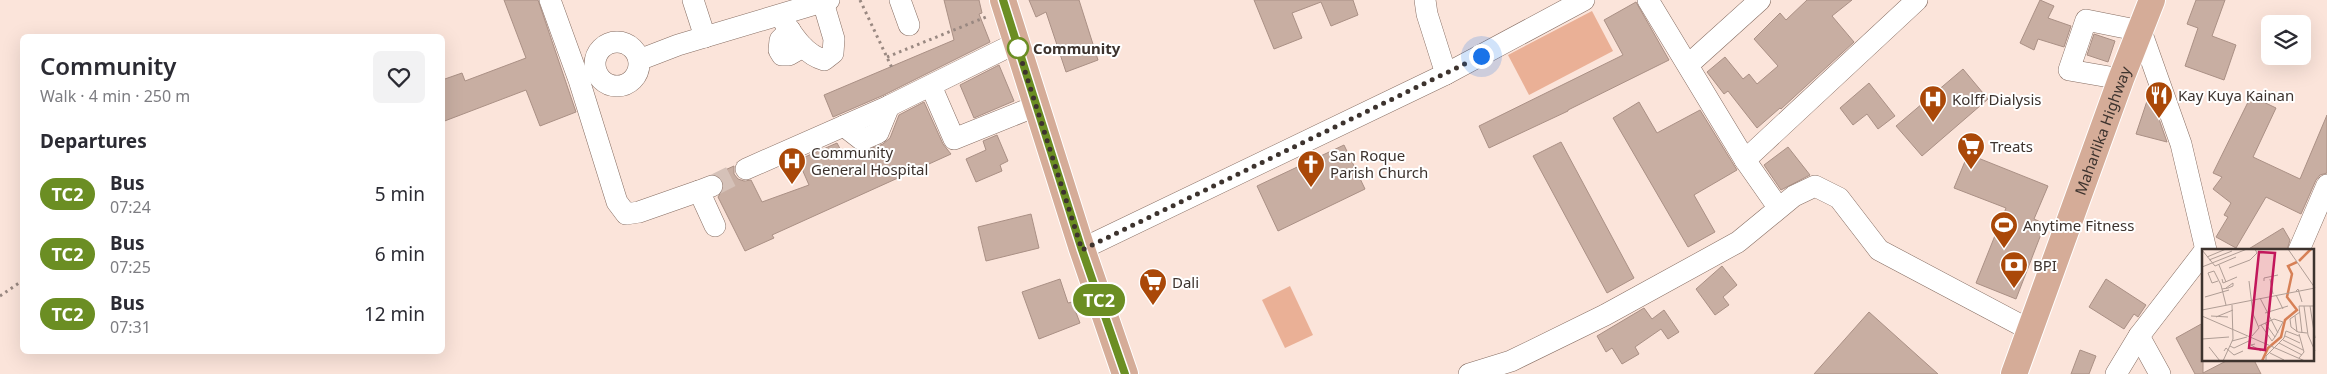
<!DOCTYPE html>
<html lang="en">
<head>
<meta charset="utf-8">
<style>
  body { margin:0; font-family:"Noto Sans",sans-serif; background:#f2f2f3; color:#2b2b33; height:100vh; display:flex; flex-direction:column; font-size:19px; white-space:nowrap }
  * { box-sizing:border-box; margin:0 }
  p { font-size:16px; color:#7c7c81 }
  .icon { flex:none; width:28px; height:28px; fill:none; stroke:currentColor; stroke-width:2; stroke-linecap:round; stroke-linejoin:round }
  .map { position:relative; flex:1; overflow:hidden }
  .panel { position:absolute; left:20px; top:34px; width:425px; height:320px; display:flex; flex-direction:column; background:#fff; border-radius:8px; box-shadow:0 5px 20px #0002 }
  .panel>* { flex:none }
  .badge { padding:0 10px; border-radius:16px; font-size:18px; line-height:32px }
  .buttons { position:absolute; left:2261px; top:15px; display:grid; gap:10px }
  .buttons a { display:grid; place-items:center; width:50px; height:50px; border-radius:8px; background:#fff; box-shadow:0 5px 20px #0002; font-size:25px }
  .you { position:absolute; width:25px; height:25px; margin:-12px; border:4px solid #fff; border-radius:50%; background:#1a73e8; box-shadow:0 0 0 8px #1a73e833 }
  .map>.badge { position:absolute; translate:-50% -50%; box-shadow:0 0 0 2px #fff }
  h2 { padding:0 20px; font-size:19px; line-height:45px }
  .round { display:grid; place-items:center; flex:none; width:52px; height:52px; border-radius:8px; background:#f2f2f3 }
  .head { display:flex; align-items:center; justify-content:space-between; height:85px; padding:0 20px }
  h1 { font-size:24px; font-weight:600; line-height:38px }
  ul { padding:0; list-style:none }
  li { display:flex; align-items:center; gap:15px; height:60px; padding:0 20px }
  li div { flex:1 }
  li b { display:block; font-size:19px }
  li em { font-style:normal }
  li .badge { min-width:55px; font-weight:700; text-align:center }
  .map>svg:first-child { display:block }
  .green { fill:#eab096 }
  .building { fill:#c8aea2; stroke:#aa9085 }
  .lines { fill:none; stroke-linecap:round; stroke-linejoin:round }
  .minor-tunnel { stroke:#d5c1b8; stroke-width:21; stroke-dasharray:21 11; stroke-linecap:butt }
  .minor-casing { stroke:#866d62; stroke-width:22 }
  .major-casing { stroke:#fff; stroke-width:28 }
  .path { stroke:#998881; stroke-width:3; stroke-dasharray:2.5 4; stroke-linecap:butt }
  .minor { stroke:#fff; stroke-width:21 }
  .major { stroke:#d5ac98; stroke-width:26 }
  .line-casing { stroke:#fff; stroke-width:11 }
  .line { stroke:#6b8e23; stroke-width:8 }
  .walk { stroke:#3d332e; stroke-width:5; stroke-dasharray:0 9 }
  .stop-dot { fill:#fff; stroke:#6b8e23; stroke-width:2.5 }
  .labels { text-anchor:middle; dominant-baseline:central; stroke-width:4; stroke-linejoin:round; paint-order:stroke }
  .stop-label { font-size:15px; font-weight:bold; fill:#3d332e; stroke:#fff; text-anchor:start }
  .poi-label { font-size:15px; fill:#3d332e; stroke:#fff; text-anchor:start }
  .street-label { font-size:15px; fill:#3d332e; stroke:#fff }
  .inset-river { fill:none; stroke:#d78056; stroke-width:2.5 }
  .inset-road { fill:none; stroke:#af9d95; stroke-width:1 }
  .view { fill:#c2185b; fill-opacity:0.15; stroke:#c2185b; stroke-width:2.5 }
  .inset-edge { fill:none; stroke:#3d332e; stroke-width:2.5 }
</style>
</head>
<body>
<div class="map">
<svg width="2327" height="374" viewBox="0 0 2327 374">
  <rect width="100%" height="100%" fill="#fbe4da"/>
  <g class="green">
    <polygon points="1592,11 1613,51 1529,95 1508,55"/>
    <polygon points="1290,286 1313,335 1285,348 1262,300"/>
  </g>
  <g class="building">
    <polygon points="504,0 538,0 576,112 540,126 526,90 442,122 442,80 462,73 465,81 526,58"/>
    <polygon points="944,0 979,0 982,13 979,14 990,42 884,95 833,117 824,95 954,40"/>
    <polygon points="1029,0 1079,0 1098,60 1066,72 1046,12 1036,17"/>
    <polygon points="1254,0 1353,0 1358,15 1331,26 1321,2 1292,13 1302,38 1274,49"/>
    <polygon points="1807,0 1852,0 1832,16 1854,42 1781,109 1780,108 1757,128 1728,91 1724,94 1707,72 1725,57 1743,79 1749,74 1757,84 1778,66 1754,39 1780,13 1786,20"/>
    <polygon points="2040,0 2054,6 2048,18 2071,26 2064,47 2038,39 2034,50 2020,43"/>
    <polygon points="2196,0 2225,0 2212,36 2236,45 2224,80 2185,66 2198,28 2187,24"/>
    <polygon points="1636,2 1669,60 1568,110 1568,111 1489,148 1479,126 1623,55 1604,20"/>
    <polygon points="2094,34 2115,41 2108,62 2087,55"/>
    <polygon points="999,65 1014,101 974,118 960,85"/>
    <polygon points="1963,69 1988,99 1922,156 1896,126"/>
    <polygon points="1869,83 1895,116 1878,129 1867,114 1853,125 1840,108"/>
    <polygon points="2149,95 2151,96 2167,142 2136,134"/>
    <polygon points="2251,96 2276,108 2253,157 2300,179 2327,115 2327,173 2320,175 2316,180 2301,214 2266,197 2236,248 2216,237 2228,217 2224,215 2231,203 2213,189 2222,177 2213,173"/>
    <polygon points="924,102 943,144 951,154 772,235 774,238 745,251 718,197 724,187 723,181 716,174 734,166 734,174 738,179 744,181 751,180 762,202 809,185 798,160 837,143 845,158 883,144 890,138 899,115"/>
    <polygon points="1639,102 1657,133 1700,110 1737,170 1694,195 1715,232 1688,247 1613,118"/>
    <polygon points="997,135 1008,161 1000,165 1002,171 976,182 966,159 986,150 983,141"/>
    <polygon points="1561,142 1634,278 1607,293 1533,156"/>
    <polygon points="1344,145 1365,189 1278,231 1257,186"/>
    <polygon points="1788,147 1810,175 1781,190 1764,165"/>
    <polygon points="1968,154 2048,186 2034,219 2045,224 2016,299 1976,283 2006,208 1954,188"/>
    <polygon points="1031,214 1039,248 986,261 978,227"/>
    <polygon points="2283,228 2290,240 2287,250 2247,250"/>
    <polygon points="1722,266 1737,285 1723,297 1729,305 1715,315 1696,289"/>
    <polygon points="1060,279 1068,303 1072,302 1080,323 1039,339 1022,292"/>
    <polygon points="2106,279 2146,305 2138,317 2134,314 2124,329 2089,307"/>
    <polygon points="1644,308 1652,319 1664,310 1679,332 1668,339 1661,329 1635,347 1639,354 1622,364 1612,348 1606,352 1597,336"/>
    <polygon points="1869,312 1938,374 1814,374"/>
    <polygon points="2203,323 2203,373 2228,360 2254,360 2261,374 2195,374 2176,338"/>
    <polygon points="2080,350 2096,356 2089,374 2071,374"/>
  </g>
  <g class="lines">
    <polyline class="minor-tunnel" points="712,186 746,169"/>
    <g class="minor-casing">
      <g id="minor">
        <polyline points="550,0 579,80 617,202 626,214 639,212 699,191"/>
        <polyline points="693,0 705,37"/>
        <polyline points="900,0 909,25"/>
        <polyline points="1425,0 1427,14 1446,74"/>
        <polyline points="1648,0 1745,160 1773,200"/>
        <path d="M780 16C792 33 803 54 824 60L833 53 834 39 823 2"/>
        <polyline points="790,30 780,40 779,50 782,55 789,55 803,47"/>
        <circle cx="617" cy="64" r="22"/>
        <polyline points="639,60 678,45 829,0"/>
        <polyline points="1688,65 1760,0"/>
        <polyline points="2121,79 2069,70 2086,20 2141,31 2181,144 2206,250"/>
        <polyline points="931,86 954,139 1036,106"/>
        <polyline points="844,126 862,140 878,133 889,106"/>
        <polyline points="1745,160 1917,0"/>
        <polyline points="746,169 889,106 1016,43"/>
        <polyline points="712,186 699,191 715,226"/>
        <polyline points="1082,249 1446,74 1584,0"/>
        <polyline points="2299,250 2327,185"/>
        <polyline points="2139,336 2160,374"/>
        <polyline points="1469,374 1511,361 1605,315 1738,242 1794,196 1815,186 1839,198 1879,250 2030,330"/>
        <polyline points="2116,374 2139,336 2203,253"/>
      </g>
    </g>
    <g class="major-casing">
      <g id="major">
        <polyline points="1003,0 1082,249 1125,374"/>
        <path id="s1" d="M2014 374 2121 79 2152 0"/>
      </g>
    </g>
    <g class="path">
      <polyline points="860,0 892,68"/>
      <polyline points="887,57 986,17"/>
      <polyline points="0,296 22,281"/>
    </g>
    <use href="#minor" class="minor"/>
    <use href="#major" class="major"/>
  </g>
  <g class="lines">
    <g class="line-casing">
      <polyline id="line" points="1003,0 1082,250 1125,374"/>
    </g>
    <use href="#line" class="line"/>
    <polyline class="walk" points="1018,48 1016,43 1082,250 1481,56"/>
  </g>
  <defs>
    <g id="restaurant-pin" transform="scale(1.4375)"><path d="M0 17L-7.5 6A9.5 9.5 0 1 1 7.5 6Z" fill="#aa4808" stroke="#fff"/><path d="M-5-6h1v4h1v-4h1v4h1v-4h1v5L-1.5 .5V6h-2V.5L-5-1ZM5-6V6H3V1.5H1.5Q1.5-4 5-6Z" fill="#fff"/></g>
    <g id="hospital-pin" transform="scale(1.4375)"><path d="M0 17L-7.5 6A9.5 9.5 0 1 1 7.5 6Z" fill="#aa4808" stroke="#fff"/><path d="M-5-5h3v3.5h4V-5h3V5h-3V1.5h-4V5h-3Z" fill="#fff"/></g>
    <g id="supermarket-pin" transform="scale(1.4375)"><path d="M0 17L-7.5 6A9.5 9.5 0 1 1 7.5 6Z" fill="#aa4808" stroke="#fff"/><path d="M-6-5.5h2.5l.6 2H6L4.5 2H-2.5L-4.4-4H-6ZM-1.5 3.2a1.3 1.3 0 1 0 .1 0ZM3 3.2a1.3 1.3 0 1 0 .1 0Z" fill="#fff"/></g>
    <g id="church-pin" transform="scale(1.4375)"><path d="M0 17L-7.5 6A9.5 9.5 0 1 1 7.5 6Z" fill="#aa4808" stroke="#fff"/><path d="M-1.2-6h2.4v3.5h3.3v2.4h-3.3V6h-2.4V-.1h-3.3v-2.4h3.3Z" fill="#fff"/></g>
    <g id="stadium-pin" transform="scale(1.4375)"><path d="M0 17L-7.5 6A9.5 9.5 0 1 1 7.5 6Z" fill="#aa4808" stroke="#fff"/><path d="M0-5a6.5 5 0 1 0 0 10a6.5 5 0 1 0 0-10ZM-3.5-1.8h7v3.6h-7Z" fill="#fff"/></g>
    <g id="bank-pin" transform="scale(1.4375)"><path d="M0 17L-7.5 6A9.5 9.5 0 1 1 7.5 6Z" fill="#aa4808" stroke="#fff"/><path d="M-6-4H6V4H-6ZM0-2.3a2.3 2.3 0 1 0 0 4.6a2.3 2.3 0 1 0 0-4.6Z" fill="#fff"/></g>
  </defs>
  <g fill-rule="evenodd">
    <use href="#restaurant-pin" x="2159" y="95"/>
    <use href="#hospital-pin" x="1933" y="99"/>
    <use href="#supermarket-pin" x="1971" y="146"/>
    <use href="#hospital-pin" x="792" y="161"/>
    <use href="#church-pin" x="1311" y="164"/>
    <use href="#stadium-pin" x="2004" y="225"/>
    <use href="#bank-pin" x="2014" y="265"/>
    <use href="#supermarket-pin" x="1153" y="282"/>
  </g>
  <circle class="stop-dot" cx="1018" cy="48" r="10"/>
  <g class="labels">
    <g class="stop-label">
      <text x="1033" y="48">Community</text>
    </g>
    <g class="poi-label">
      <text x="2178" y="95">Kay Kuya Kainan</text>
      <text x="1952" y="99">Kolff Dialysis</text>
      <text x="1990" y="146">Treats</text>
      <text x="811" y="152">Community<tspan x="811" dy="17">General Hospital</tspan></text>
      <text x="1330" y="155">San Roque<tspan x="1330" dy="17">Parish Church</tspan></text>
      <text x="2023" y="225">Anytime Fitness</text>
      <text x="2033" y="265">BPI</text>
      <text x="1172" y="282">Dali</text>
    </g>
    <g class="street-label">
      <text stroke="none"><textPath href="#s1" startOffset="259">Maharlika Highway</textPath></text>
    </g>
  </g>
  <g transform="translate(2202 249)">
    <rect width="112" height="112" fill="#fbe4da"/>
    <path class="inset-river" d="M97 12 109 0M60 112 66 99 79 88 83 71 95 61 85 48 90 25 86 17 95 13"/>
    <path class="inset-road" d="M86 0 113 39M0 1 13 17 34 8M5 8 24 0M7 11 30 2M17 16 24 33M0 18 45 0M27 19 48 11 55 4 53 0M20 30 21 34 35 28M68 30 71 45M16 32 10 34 6 24 12 22 19 36 24 56M47 32 51 65 57 79 50 87M62 32V29L76 26M20 40 26 39 31 37V34L24 39M94 42 96 40 100 53M74 46 81 60M3 48 27 41M58 49 76 84M102 57 106 86 113 102M108 57 113 89M0 61 113 39M98 63 88 70 89 78 96 83 105 84M63 64 86 57M0 67 103 112M9 67 26 68M93 67 95 83M14 68 31 61M59 76 70 92 73 88 63 74M57 77 72 70 81 73 73 88M100 84 97 57H113M83 87 98 94M0 90 27 88M81 91 101 101M30 92 45 88M77 94 100 106M53 95 49 96 59 102M28 97 32 99 49 91M7 98 18 112M22 102 24 99 32 106 41 102M68 104 82 111M97 109 102 103 97 85M21 112 31 90 30 56M64 112V107L82 89 84 82 97 87"/>
    <path class="view" d="M57 3 73 4 63 101 47 99Z"/>
    <rect width="112" height="112" class="inset-edge"/>
  </g>
</svg>
<div class="buttons">
<a><svg class="icon" aria-label="layers" viewBox="0 0 24 24"><path d="M12 4l9 5-9 5-9-5zM3 14l9 5 9-5"/></svg></a>
</div>
<div class="you" style="left:1481px;top:56px"></div>
<b class="badge" style="left:1099px;top:300px;background:#6b8e23;color:#fff">TC2</b>
<section class="panel">
<div class="head"><div><h1>Community</h1><p>Walk · 4 min · 250 m</p></div><a class="round"><svg class="icon" aria-label="heart" viewBox="0 0 24 24"><path d="M12 20l-8-8c-3-5 5-10 8-4 3-6 11-1 8 4z"/></svg></a></div>
<h2>Departures</h2>
<ul>
<li><span class="badge" style="background:#6b8e23;color:#fff">TC2</span><div><b>Bus</b><p>07:24</p></div><em>5 min</em></li>
<li><span class="badge" style="background:#6b8e23;color:#fff">TC2</span><div><b>Bus</b><p>07:25</p></div><em>6 min</em></li>
<li><span class="badge" style="background:#6b8e23;color:#fff">TC2</span><div><b>Bus</b><p>07:31</p></div><em>12 min</em></li>
</ul>
</section>
</div>
</body>
</html>
